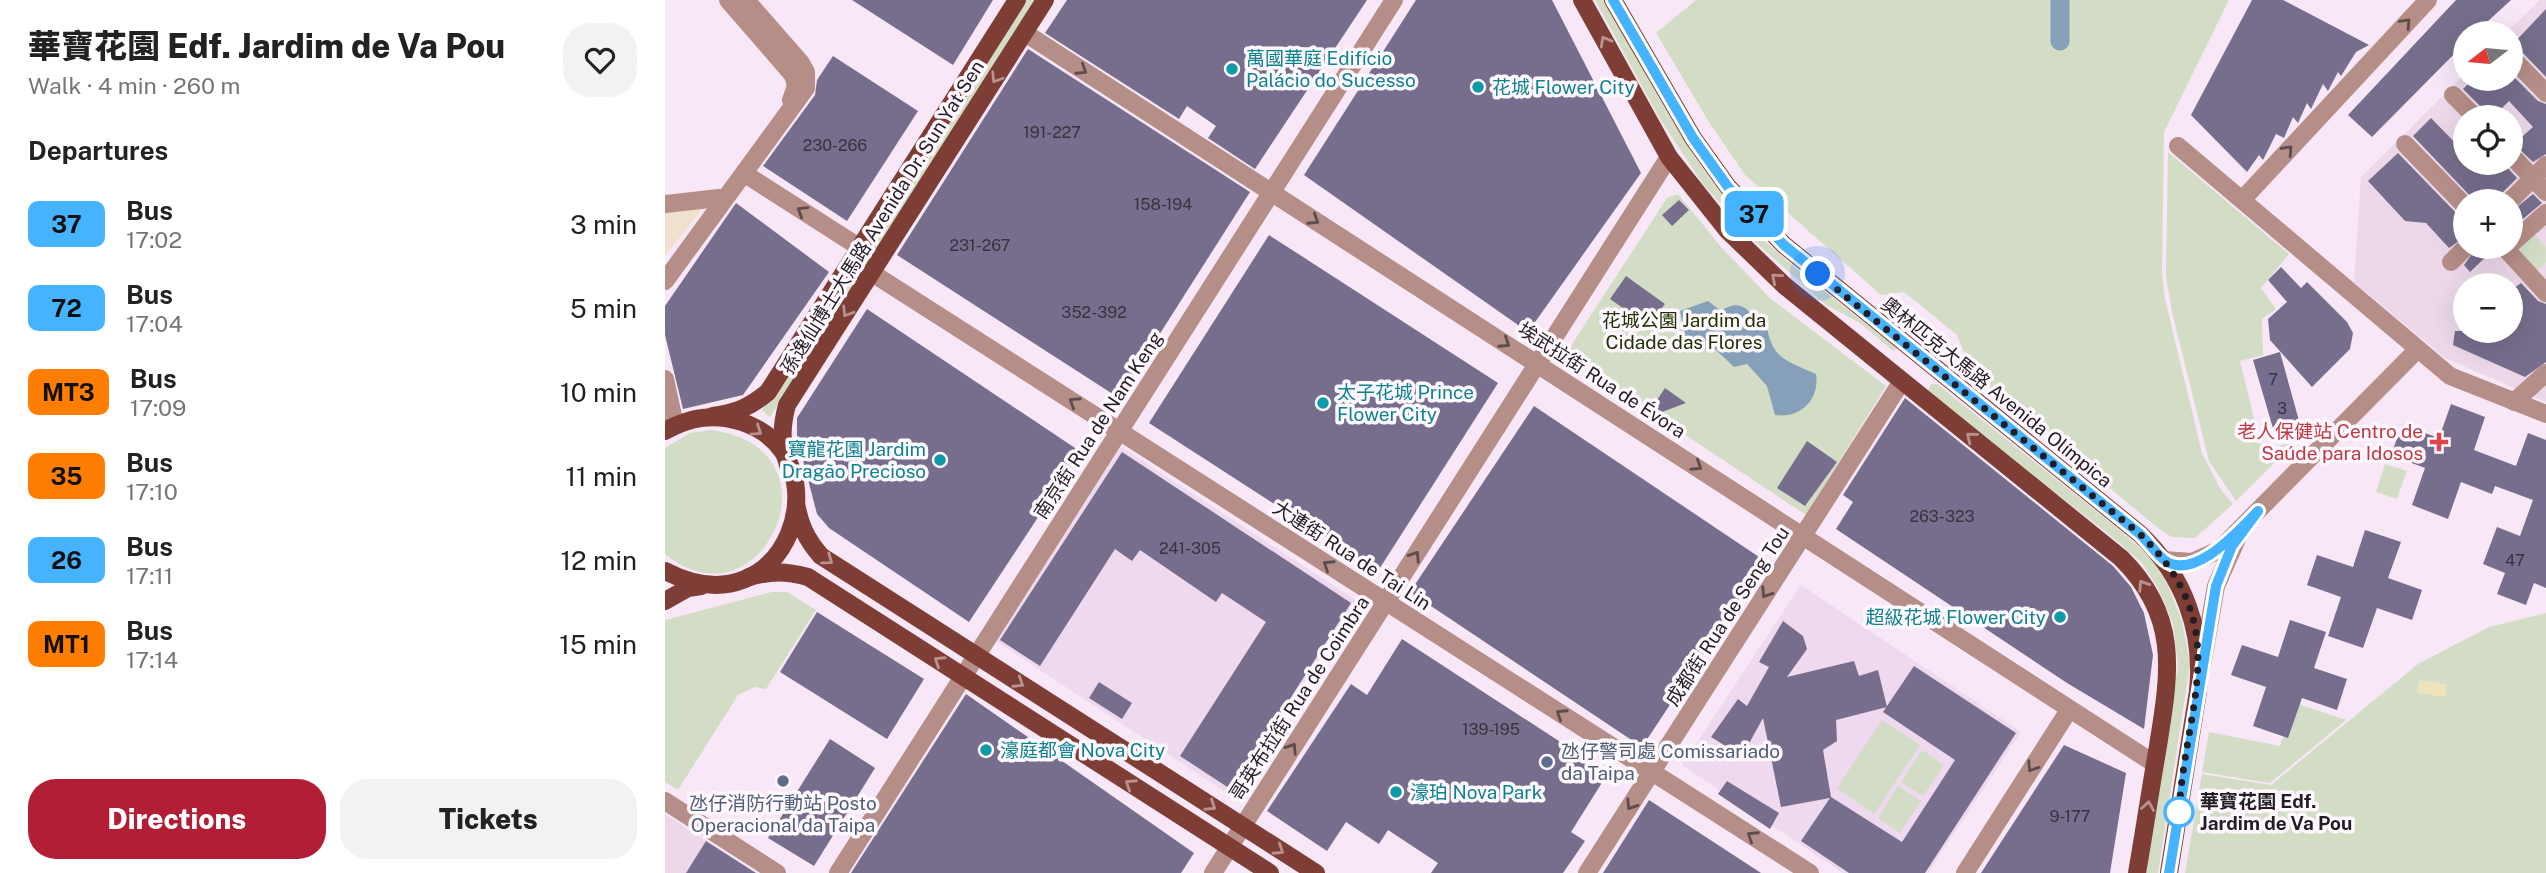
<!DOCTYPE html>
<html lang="en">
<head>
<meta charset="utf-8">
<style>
  body { margin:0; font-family:"Public Sans","Noto Sans SC",sans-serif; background:#f2f2f2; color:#222; height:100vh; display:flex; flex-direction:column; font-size:26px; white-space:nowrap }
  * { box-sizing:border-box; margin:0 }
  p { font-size:23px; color:#767676 }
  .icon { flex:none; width:38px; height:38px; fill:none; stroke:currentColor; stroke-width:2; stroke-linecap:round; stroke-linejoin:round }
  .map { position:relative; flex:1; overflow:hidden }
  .details { display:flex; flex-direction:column; background:#fff; width:665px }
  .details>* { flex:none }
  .badge { padding:0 14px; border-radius:10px; font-size:24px; line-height:46px }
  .needle { width:46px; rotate:254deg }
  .tools { position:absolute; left:1788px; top:21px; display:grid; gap:14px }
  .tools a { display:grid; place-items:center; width:70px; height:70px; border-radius:50%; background:#fff; box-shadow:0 7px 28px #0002; font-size:35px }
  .you { position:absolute; width:35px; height:35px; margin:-18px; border:5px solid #fff; border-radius:50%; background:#1a73e8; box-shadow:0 0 0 10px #1a73e833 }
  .map>.badge { position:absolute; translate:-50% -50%; box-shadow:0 0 0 4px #fff }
  h2 { padding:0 28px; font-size:26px; line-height:63px }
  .round { display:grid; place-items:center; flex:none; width:74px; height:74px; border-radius:28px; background:#f2f2f2 }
  .summary { display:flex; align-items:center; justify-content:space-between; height:119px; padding:0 28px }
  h1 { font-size:33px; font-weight:800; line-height:52px }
  .action { display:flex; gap:14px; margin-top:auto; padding:14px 28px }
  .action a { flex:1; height:80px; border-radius:28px; background:#b11e35; color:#fff; font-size:28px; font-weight:800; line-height:80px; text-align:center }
  .action a+a { background:#f2f2f2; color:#222 }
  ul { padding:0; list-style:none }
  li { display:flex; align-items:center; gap:21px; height:84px; padding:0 28px }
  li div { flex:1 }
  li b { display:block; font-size:26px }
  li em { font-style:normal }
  li .badge { min-width:77px; font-weight:700; text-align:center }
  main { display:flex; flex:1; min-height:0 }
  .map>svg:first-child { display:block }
  .commercial { fill:#ecd8e9; fill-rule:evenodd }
  .industrial { fill:#f0e1ce }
  .built { fill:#eed9ee }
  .green { fill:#d3ddc6 }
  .sand { fill:#ede4be }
  .water { fill:#86a0b9 }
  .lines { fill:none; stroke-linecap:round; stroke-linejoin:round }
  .canal { stroke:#86a0b9; stroke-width:19 }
  .building { fill:#776e8d }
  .minor { stroke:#b58e87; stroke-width:18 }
  .major { stroke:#7f3e35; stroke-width:18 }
  .oneway { stroke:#5e4b4c }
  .oneway2 { stroke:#b8928f }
  .line-casing { stroke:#fff; stroke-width:16 }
  .line { stroke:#46b3ff; stroke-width:10 }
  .walk { stroke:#241e24; stroke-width:7; stroke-dasharray:0 12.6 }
  .culture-dot { fill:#0f9aa8; stroke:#fef8fe; stroke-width:2.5 }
  .health-dot { fill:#e0444e; stroke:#fef8fe; stroke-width:2.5 }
  .service-dot { fill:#5c6f8a; stroke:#fef8fe; stroke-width:2.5 }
  .stop-dot { fill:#fff; stroke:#46b3ff; stroke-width:3.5 }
  .labels { text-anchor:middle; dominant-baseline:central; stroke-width:7; stroke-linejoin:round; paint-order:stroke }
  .number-label { font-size:16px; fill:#39323e }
  .culture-label { font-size:19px; fill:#0d838f; stroke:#fef8fe; text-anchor:start }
  .street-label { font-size:19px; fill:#241e24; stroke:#fef8fe }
  .park-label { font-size:19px; fill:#213100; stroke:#fef8fe }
  .health-label { font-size:19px; fill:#be3a42; stroke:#fef8fe; text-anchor:end }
  .service-label { font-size:19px; fill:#4e5e75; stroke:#fef8fe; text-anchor:start }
  .stop-label { font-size:19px; font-weight:bold; fill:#241e24; stroke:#fef8fe; text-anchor:start }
</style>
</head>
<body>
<main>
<section class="details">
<div class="summary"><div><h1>華寶花園 Edf. Jardim de Va Pou</h1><p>Walk · 4 min · 260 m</p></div><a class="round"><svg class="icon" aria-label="heart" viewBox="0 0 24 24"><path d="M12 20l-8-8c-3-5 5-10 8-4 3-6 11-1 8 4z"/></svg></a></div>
<h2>Departures</h2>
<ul>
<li><span class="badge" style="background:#46b3ff;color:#111">37</span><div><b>Bus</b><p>17:02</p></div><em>3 min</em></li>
<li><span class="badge" style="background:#46b3ff;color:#111">72</span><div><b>Bus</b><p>17:04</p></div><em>5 min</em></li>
<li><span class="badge" style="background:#ff7d00;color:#111">MT3</span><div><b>Bus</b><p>17:09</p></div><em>10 min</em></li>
<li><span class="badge" style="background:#ff7d00;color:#111">35</span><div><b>Bus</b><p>17:10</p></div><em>11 min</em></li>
<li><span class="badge" style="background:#46b3ff;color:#111">26</span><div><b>Bus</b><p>17:11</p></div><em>12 min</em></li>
<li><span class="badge" style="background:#ff7d00;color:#111">MT1</span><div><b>Bus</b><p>17:14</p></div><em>15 min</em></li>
</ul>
<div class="action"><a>Directions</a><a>Tickets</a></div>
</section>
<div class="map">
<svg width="1881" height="873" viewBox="0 0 1881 873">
  <rect width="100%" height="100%" fill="#f7e7f7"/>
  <g class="commercial">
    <path d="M1875 0H1881V402L1780 358 1689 282 1696 177 1801 73V79H1846V33H1841ZM1801 117H1846V163H1801ZM1801 201H1846V247H1801ZM1801 285H1846V331H1801Z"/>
    <polygon points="0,814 41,841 91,873 0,873"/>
  </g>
  <polygon class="industrial" points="38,208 1,255 0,257 0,213"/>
  <g class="built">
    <polygon points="456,447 691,600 568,797 331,641"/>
    <polygon points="1136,585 1356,732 1263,873 1178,873 1017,765"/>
  </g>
  <g class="green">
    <polygon points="360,0 372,0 105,417 97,410"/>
    <path d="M930 0H940C980 71 1016 147 1069 209 1112 259 1180 306 1232 348L1228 351 1195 323 1161 305 1088 240 1037 183 995 119Z"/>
    <polygon points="1031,0 1564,0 1499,132 1497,273 1500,299 1537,453 1556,490 1568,504 1530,538 1507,537 1498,532 1327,391 1302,360 1292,335 1239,292 1216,295 1080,175 1044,122 991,33"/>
    <polygon points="1503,152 1624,254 1596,288 1611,309 1597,319 1598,355 1575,361 1597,451 1631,441 1571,501 1544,461 1507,312 1501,277"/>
    <polygon points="1013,194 1057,248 1106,299 1221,386 1141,515 900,355 1002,198"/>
    <polygon points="1868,233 1881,247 1881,262 1866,277 1845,253"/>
    <polygon points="1266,384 1272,384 1451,527 1486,558 1503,586 1517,621 1525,664 1493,873 1481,873 1513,665 1508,624 1494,590 1477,563 1446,536 1265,395 1263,390"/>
    <path d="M46 430C183 448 96 633 0 554V448L25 433Z"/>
    <polygon points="1720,464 1742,471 1732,499 1711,492"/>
    <polygon points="107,592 122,592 151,610 101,689 90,687 73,695 13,790 0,782 0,620"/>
    <polygon points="1881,613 1881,873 1520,873 1537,774 1606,785 1753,664 1824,627"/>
    <polygon points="1630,703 1681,720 1605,783 1537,772 1544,732 1615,746"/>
    <polygon points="1217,720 1255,745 1209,814 1172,788"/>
    <polygon points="1257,750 1279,765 1258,796 1236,782"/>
    <polygon points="1233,786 1256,801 1235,833 1213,818"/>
  </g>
  <polygon class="sand" points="1754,680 1782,684 1780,697 1752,693"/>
  <path class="water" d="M1043 301 1056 311C1080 296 1080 315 1101 321 1106 360 1121 360 1151 374 1155 399 1136 419 1110 415L1102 386 1082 364 1069 367 1050 349 1035 350 1022 343 1015 311Z"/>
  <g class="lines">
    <polyline class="canal" points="1395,41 1395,0"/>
  </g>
  <g class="building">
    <polygon points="187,0 328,0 288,65"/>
    <polygon points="402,0 702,0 590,169 543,138 551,126 522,106 514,119 380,33"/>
    <polygon points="751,0 887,0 976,173 863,332 639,175"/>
    <polygon points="1587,0 1618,0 1704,45 1691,52 1676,76 1673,72 1663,91 1658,84 1646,109 1642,103 1633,123 1628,117 1619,138 1611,134 1598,160 1594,155 1582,172 1526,115"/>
    <polygon points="1791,0 1846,0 1810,33 1801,33 1801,42 1707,137 1683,115"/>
    <polygon points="1881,9 1881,77 1854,49 1846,46"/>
    <polygon points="363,49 585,192 454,398 232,255"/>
    <polygon points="168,56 253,111 182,221 98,166 150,95 152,80"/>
    <polygon points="1846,74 1873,101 1881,104 1881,154 1868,162 1849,144 1868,127 1844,101 1828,117 1821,117 1818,109 1798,89 1808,79 1846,79"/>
    <polygon points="1766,118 1801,154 1801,163 1838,163 1852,178 1837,193 1834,201 1810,201 1748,136"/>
    <polygon points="1733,153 1793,215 1801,218 1801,236 1784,248 1761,223 1740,221 1703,181"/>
    <polygon points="1868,194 1877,203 1846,229 1846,212"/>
    <polygon points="1014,200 1024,210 1007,226 997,215"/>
    <polygon points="71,203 164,272 78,395 18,409 0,335 0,306"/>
    <polygon points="604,235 833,383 713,571 484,423"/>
    <polygon points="1812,247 1828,247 1828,250 1805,272 1799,265"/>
    <polygon points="1616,267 1636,288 1642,282 1682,322 1688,333 1685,349 1647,387 1605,340 1603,319 1622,302 1603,280"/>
    <polygon points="961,276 1000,304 992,314 1000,319 991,331 945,299"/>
    <polygon points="1856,283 1873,301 1881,304 1881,362 1860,377 1788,345 1790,331 1846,331 1846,290"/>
    <polygon points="202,309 416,452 304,622 164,528 152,514 132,437 132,418"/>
    <polygon points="1615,352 1636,428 1610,435 1588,360"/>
    <polygon points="1000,388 1021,403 997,412 988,406"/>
    <polygon points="1240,398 1448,566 1466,587 1479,613 1488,655 1479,729 1402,683 1171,529 1188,502 1178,495"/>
    <polygon points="1786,404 1820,417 1809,450 1851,466 1863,433 1881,440 1881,588 1869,583 1861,605 1832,594 1840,573 1818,564 1832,527 1855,536 1868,500 1830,486 1827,494 1796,482 1783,519 1747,505 1760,468 1726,455 1737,425 1774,438"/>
    <polygon points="869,406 1100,561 977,747 745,592"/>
    <polygon points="1142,441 1172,462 1140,506 1112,488"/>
    <polygon points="457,452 686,603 567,790 515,756 601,622 557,593 551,602 475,550 467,561 450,549 375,666 335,640"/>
    <polygon points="1700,530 1736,542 1723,578 1757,590 1747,620 1712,608 1698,648 1663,636 1676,597 1642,585 1652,555 1688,567"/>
    <polygon points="152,612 259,679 222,739 115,672"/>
    <polygon points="1625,620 1661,632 1649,668 1682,679 1672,710 1637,698 1623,738 1588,726 1601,687 1566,675 1577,645 1613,657"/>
    <polygon points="1118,621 1138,636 1142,649 1122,677 1189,661 1194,676 1213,670 1222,707 1171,720 1172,741 1158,750 1166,797 1237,842 1290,760 1218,712 1249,666 1351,733 1260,873 1184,873 1136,841 1165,798 1116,807 1098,718 1081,749 1067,750 1046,737 1073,699 1082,706 1104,667 1094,662"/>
    <polygon points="737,639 943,773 906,832 920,841 898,873 766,873 773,863 723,830 714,844 681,822 662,851 602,811 686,684 702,695"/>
    <polygon points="434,682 467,703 457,719 424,698"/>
    <polygon points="301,694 529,853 516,873 186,873"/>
    <polygon points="165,739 210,768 149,866 103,838"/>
    <polygon points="1399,745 1461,773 1445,873 1316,873"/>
    <polygon points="1062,781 1114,813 1105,829 1053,794"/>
    <polygon points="984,800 1096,873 938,873"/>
    <polygon points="41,841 91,873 21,873"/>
  </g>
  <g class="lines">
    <g class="minor">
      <polyline points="63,0 128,75 131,86 126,100"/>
      <polyline points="360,33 1490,764"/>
      <polyline points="1846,57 1881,93"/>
      <polyline points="1788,95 1810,117"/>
      <polyline points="1740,144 1801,207"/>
      <polyline points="1513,146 1785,376 1881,414"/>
      <polyline points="1846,155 1881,192"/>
      <polyline points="80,174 194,247"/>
      <polyline points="1577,200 1763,0"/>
      <polyline points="1845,201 1881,165"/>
      <polyline points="0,204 54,198"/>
      <polyline points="1846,244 1881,213"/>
      <polyline points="1839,247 1881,293"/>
      <polyline points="1786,262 1801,247"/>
      <polyline points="207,273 1145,873"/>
      <polyline points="0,281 141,88 141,72 136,63 81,0"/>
      <polyline points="0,379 10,425"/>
      <polyline points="1849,402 1881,373"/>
      <polyline points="1499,560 1527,562 1554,550 1753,349"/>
      <polyline points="1537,666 1551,586 1572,539"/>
      <polyline points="0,801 112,873"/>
      <polyline points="173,873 729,0"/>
      <polyline points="548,873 1004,157"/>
      <polyline points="922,873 1237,381"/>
      <polyline points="1300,873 1404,710"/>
    </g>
    <g class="major">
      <path d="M917 0 1004 157 1062 230 1120 286 1456 558C1517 618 1504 676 1492 752 1485 792 1479 833 1472 873"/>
      <path d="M948 0 1028 138 1063 187 1119 245 1475 534C1519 576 1539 631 1533 691L1504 873"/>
      <path d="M48 416C71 413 85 407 103 392L352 0"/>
      <path d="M0 431C25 417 49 413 77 422 182 457 123 635 0 571"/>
      <path d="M123 465C116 443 116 427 122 405L380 0"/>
      <path d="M131 503C135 525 141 539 156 556L651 873"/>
      <path d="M84 577C106 571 121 571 143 577L605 873"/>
      <polyline points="0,601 23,588 36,586"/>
    </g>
  </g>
  <defs><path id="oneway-chevron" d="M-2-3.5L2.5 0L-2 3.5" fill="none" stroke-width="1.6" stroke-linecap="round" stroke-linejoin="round" transform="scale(1.75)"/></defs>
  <g class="oneway">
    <use href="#oneway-chevron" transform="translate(1741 23) rotate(-47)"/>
    <use href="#oneway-chevron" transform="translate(417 70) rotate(33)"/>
    <use href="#oneway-chevron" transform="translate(1623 150) rotate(-47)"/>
    <use href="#oneway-chevron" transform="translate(137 211) rotate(-148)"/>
    <use href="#oneway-chevron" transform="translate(649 220) rotate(33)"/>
    <use href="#oneway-chevron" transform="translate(840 343) rotate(33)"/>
    <use href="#oneway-chevron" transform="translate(409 402) rotate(-147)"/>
    <use href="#oneway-chevron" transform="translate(1032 466) rotate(33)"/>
    <use href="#oneway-chevron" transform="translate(750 556) rotate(-57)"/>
    <use href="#oneway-chevron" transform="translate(663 565) rotate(-147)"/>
    <use href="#oneway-chevron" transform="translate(1101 593) rotate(123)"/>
    <use href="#oneway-chevron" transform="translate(896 714) rotate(-147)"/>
    <use href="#oneway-chevron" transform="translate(627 748) rotate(-57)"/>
    <use href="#oneway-chevron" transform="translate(1367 767) rotate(123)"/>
    <use href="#oneway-chevron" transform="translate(966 805) rotate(123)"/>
    <use href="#oneway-chevron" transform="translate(1087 836) rotate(-147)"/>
  </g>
  <g class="oneway2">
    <use href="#oneway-chevron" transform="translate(940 41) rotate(-119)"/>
    <use href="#oneway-chevron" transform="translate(331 78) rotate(122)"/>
    <use href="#oneway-chevron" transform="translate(1111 278) rotate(-139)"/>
    <use href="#oneway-chevron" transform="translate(182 312) rotate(122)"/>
    <use href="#oneway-chevron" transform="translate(92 431) rotate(34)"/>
    <use href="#oneway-chevron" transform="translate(1306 437) rotate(-141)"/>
    <use href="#oneway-chevron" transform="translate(163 560) rotate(36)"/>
    <use href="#oneway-chevron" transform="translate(1478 585) rotate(-123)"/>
    <use href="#oneway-chevron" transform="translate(274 661) rotate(-147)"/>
    <use href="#oneway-chevron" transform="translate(354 683) rotate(33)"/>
    <use href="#oneway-chevron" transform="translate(465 784) rotate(-147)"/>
    <use href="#oneway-chevron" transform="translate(546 806) rotate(33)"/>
    <use href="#oneway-chevron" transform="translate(1483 806) rotate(-81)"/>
    <use href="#oneway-chevron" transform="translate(614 850) rotate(33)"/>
  </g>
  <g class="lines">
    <g class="line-casing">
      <path id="line" d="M948 0 1028 138 1063 187 1119 245 1475 534C1483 542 1490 552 1498 559 1528 584 1575 529 1593 511L1567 546 1551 586 1504 873"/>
    </g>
    <use href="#line" class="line"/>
    <path class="walk" d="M1153 274 1475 534C1571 627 1520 703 1514 812"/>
  </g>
  <g class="culture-dot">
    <circle cx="567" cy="69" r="7"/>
    <circle cx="813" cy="87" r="7"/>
    <circle cx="658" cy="403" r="7"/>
    <circle cx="275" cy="460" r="7"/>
    <circle cx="1395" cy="617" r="7"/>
    <circle cx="321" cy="750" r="7"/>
    <circle cx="731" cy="792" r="7"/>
  </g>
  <path class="health-dot" d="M1770.5 431.5h7v7h7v7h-7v7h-7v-7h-7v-7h7z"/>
  <g class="service-dot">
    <circle cx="882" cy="762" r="7"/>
    <circle cx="118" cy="781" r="7"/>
  </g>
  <circle class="stop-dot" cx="1514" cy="812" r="14"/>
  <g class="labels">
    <g class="number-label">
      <text x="387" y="132">191-227</text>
      <text x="170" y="145">230-266</text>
      <text x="498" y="204">158-194</text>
      <text x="315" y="245">231-267</text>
      <text x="429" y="312">352-392</text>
      <text x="1608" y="379">7</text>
      <text x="1617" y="408">3</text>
      <text x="1277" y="516">263-323</text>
      <text x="525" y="548">241-305</text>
      <text x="1850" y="560">47</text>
      <text x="826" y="729">139-195</text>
      <text x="1405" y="816">9-177</text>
    </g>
    <g class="culture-label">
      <text x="581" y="58">萬國華庭 Edifício<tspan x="581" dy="22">Palácio do Sucesso</tspan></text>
      <text x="827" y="87">花城 Flower City</text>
      <text x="672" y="392">太子花城 Prince<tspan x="672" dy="22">Flower City</tspan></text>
      <text x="261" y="449" text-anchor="end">寶龍花園 Jardim<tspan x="261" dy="22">Dragão Precioso</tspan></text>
      <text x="1381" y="617" text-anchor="end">超級花城 Flower City</text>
      <text x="335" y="750">濠庭都會 Nova City</text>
      <text x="745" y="792">濠珀 Nova Park</text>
    </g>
    <g class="street-label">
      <text transform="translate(217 217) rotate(-58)">孫逸仙博士大馬路 Avenida Dr. Sun Yat Sen</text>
      <text transform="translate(937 380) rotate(33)">埃武拉街 Rua de Évora</text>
      <text transform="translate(1332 392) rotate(39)">奧林匹克大馬路 Avenida Olímpica</text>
      <text transform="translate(433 425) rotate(-57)">南京街 Rua de Nam Keng</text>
      <text transform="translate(687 555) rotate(33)">大連街 Rua de Tai Lin</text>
      <text transform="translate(1062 616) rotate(-57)">成都街 Rua de Seng Tou</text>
      <text transform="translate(634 698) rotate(-57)">哥英布拉街 Rua de Coimbra</text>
    </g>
    <g class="park-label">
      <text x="1019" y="320">花城公園 Jardim da<tspan x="1019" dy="22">Cidade das Flores</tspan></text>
    </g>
    <g class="health-label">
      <text x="1758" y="431">老人保健站 Centro de<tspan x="1758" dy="22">Saúde para Idosos</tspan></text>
    </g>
    <g class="service-label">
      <text x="896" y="751">氹仔警司處 Comissariado<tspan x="896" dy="22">da Taipa</tspan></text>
      <text x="118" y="803" text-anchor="middle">氹仔消防行動站 Posto<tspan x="118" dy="22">Operacional da Taipa</tspan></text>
    </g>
    <g class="stop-label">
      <text x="1535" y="801">華寶花園 Edf.<tspan x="1535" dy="22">Jardim de Va Pou</tspan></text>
    </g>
  </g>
</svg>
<div class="tools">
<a><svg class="needle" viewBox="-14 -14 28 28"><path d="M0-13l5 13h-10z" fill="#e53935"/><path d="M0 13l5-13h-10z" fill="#767676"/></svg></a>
<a><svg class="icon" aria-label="locate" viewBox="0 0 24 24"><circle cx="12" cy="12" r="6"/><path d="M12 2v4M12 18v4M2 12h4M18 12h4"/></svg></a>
<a>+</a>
<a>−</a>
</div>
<div class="you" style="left:1153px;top:274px"></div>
<b class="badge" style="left:1089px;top:214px;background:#46b3ff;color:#111">37</b>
</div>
</main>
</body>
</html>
